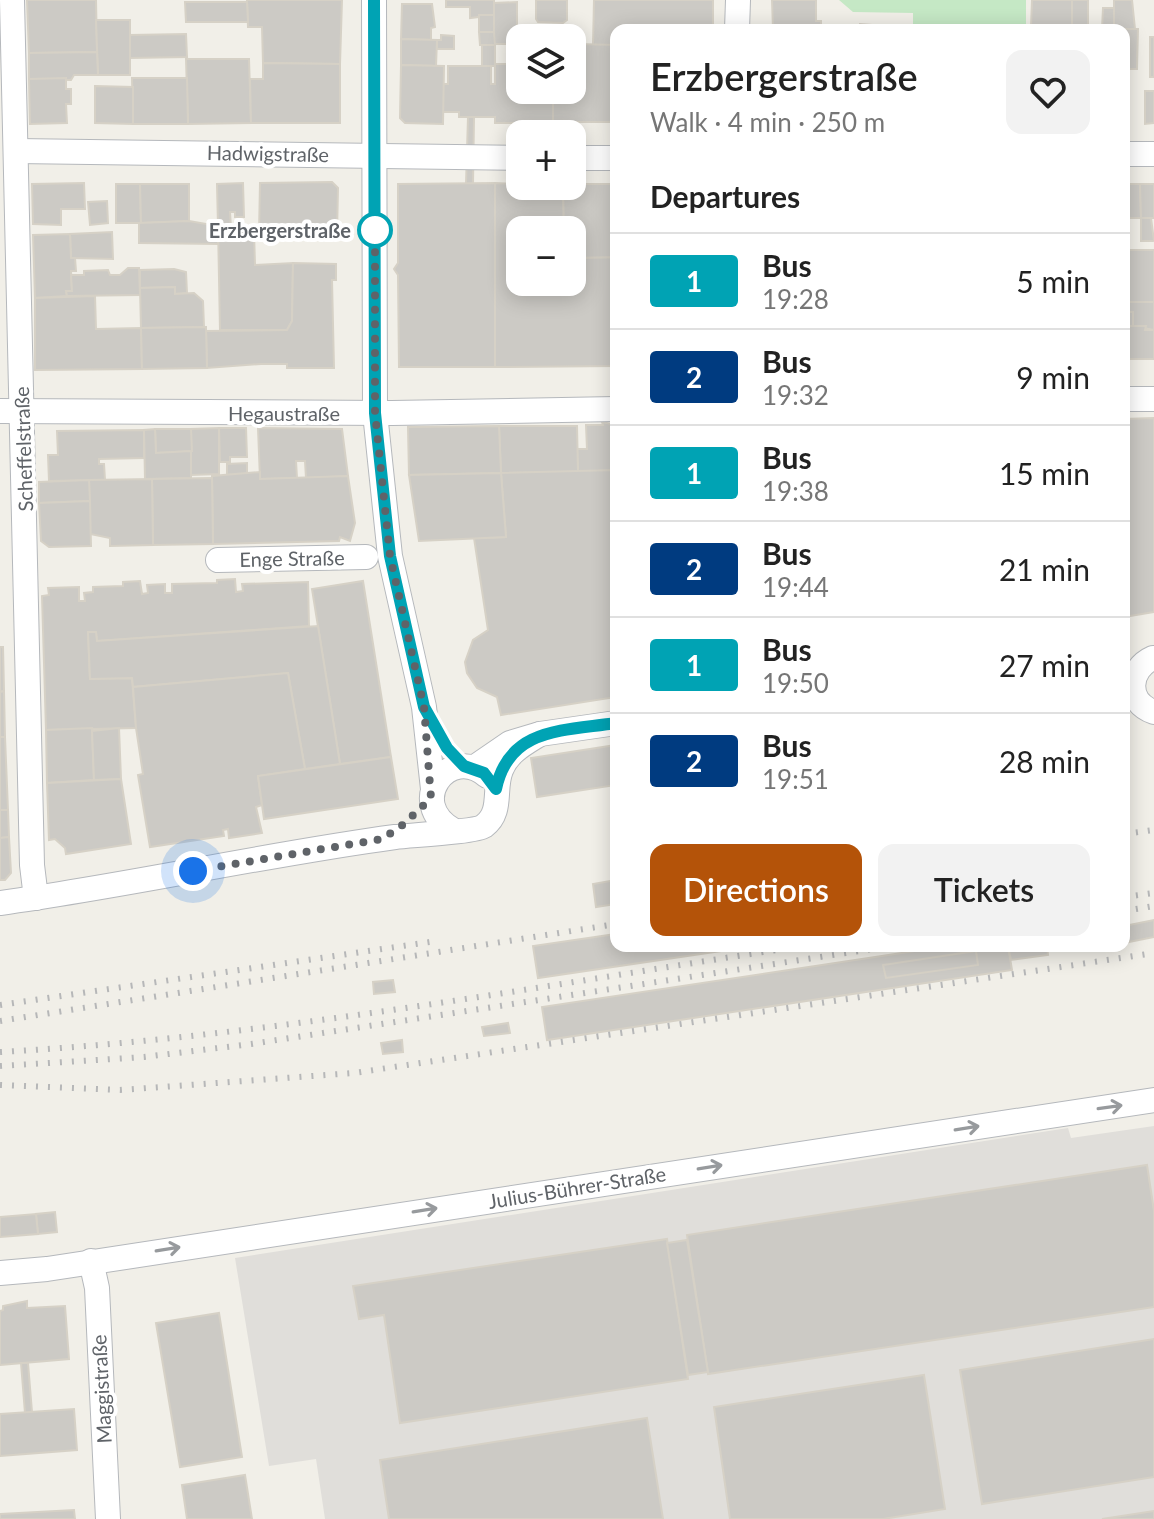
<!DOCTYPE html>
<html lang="en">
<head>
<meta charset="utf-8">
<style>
  body { margin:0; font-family:Lato,sans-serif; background:#f2f2f2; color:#222; height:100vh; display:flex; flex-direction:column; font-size:30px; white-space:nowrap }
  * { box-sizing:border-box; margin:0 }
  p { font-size:26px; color:#767676 }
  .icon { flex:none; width:44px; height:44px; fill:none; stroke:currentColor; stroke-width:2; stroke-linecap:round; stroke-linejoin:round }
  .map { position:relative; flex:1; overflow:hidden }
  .drawer { position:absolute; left:610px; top:24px; width:520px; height:928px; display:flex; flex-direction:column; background:#fff; border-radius:16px; box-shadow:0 4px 20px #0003 }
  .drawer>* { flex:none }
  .badge { padding:0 16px; border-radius:6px; font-size:28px; line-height:52px }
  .buttons { position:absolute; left:506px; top:24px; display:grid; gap:16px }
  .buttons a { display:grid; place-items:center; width:80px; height:80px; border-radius:16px; background:#fff; box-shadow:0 4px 20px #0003; font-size:40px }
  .you { position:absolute; width:40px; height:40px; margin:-20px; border:6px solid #fff; border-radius:50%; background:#1a73e8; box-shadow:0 0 0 12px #1a73e833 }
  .map>.badge { position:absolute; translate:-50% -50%; box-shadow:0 0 0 4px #fff }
  h2 { padding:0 40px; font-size:30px; line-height:72px }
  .round { display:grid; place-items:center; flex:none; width:84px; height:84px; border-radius:16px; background:#f2f2f2 }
  .headline { display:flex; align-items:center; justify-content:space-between; height:136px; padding:0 40px }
  h1 { font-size:38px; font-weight:600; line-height:60px }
  .cta { display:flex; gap:16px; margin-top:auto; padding:16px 40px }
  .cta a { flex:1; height:92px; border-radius:16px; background:#b45309; color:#fff; font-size:32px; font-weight:600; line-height:92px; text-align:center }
  .cta a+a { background:#f2f2f2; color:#222 }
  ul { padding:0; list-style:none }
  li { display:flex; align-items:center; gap:24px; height:96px; padding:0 40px; border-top:2px solid #e0e0e0 }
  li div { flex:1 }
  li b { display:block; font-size:30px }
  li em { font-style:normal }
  li .badge { min-width:88px; font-weight:700; text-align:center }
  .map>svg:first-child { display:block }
  .industrial { fill:#e0deda }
  .green { fill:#c5e8c5 }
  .building { fill:#cccac5; stroke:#d6d1c6; stroke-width:2 }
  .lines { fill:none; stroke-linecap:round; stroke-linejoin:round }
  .minor-casing { stroke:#b5b8bc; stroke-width:26 }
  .minor { stroke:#fff; stroke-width:24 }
  .rail { stroke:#b6b7b8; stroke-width:6; stroke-dasharray:2 10; stroke-linecap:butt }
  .oneway { stroke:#979a9d }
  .line-casing { stroke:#fff; stroke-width:18 }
  .line { stroke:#00a3b4; stroke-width:12 }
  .walk { stroke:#5f6368; stroke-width:8; stroke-dasharray:0 14.4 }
  .stop-dot { fill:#fff; stroke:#00a3b4; stroke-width:4 }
  .labels { text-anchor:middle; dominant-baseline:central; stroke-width:8; stroke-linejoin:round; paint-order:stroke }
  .street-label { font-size:20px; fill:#5f6368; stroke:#fff }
  .stop-label { font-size:20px; font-weight:bold; fill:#5f6368; stroke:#fff; text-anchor:end }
</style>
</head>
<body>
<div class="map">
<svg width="1154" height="1519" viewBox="0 0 1154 1519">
  <rect width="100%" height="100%" fill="#f1efe8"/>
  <polygon class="industrial" points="1154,1126 1154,1519 325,1519 316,1459 269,1466 235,1258 1068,1128 1071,1138"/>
  <polygon class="green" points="839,0 1026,0 1026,25 979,24 979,30 913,30 913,13 853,12"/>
  <g class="building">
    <polygon points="27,0 96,0 97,52 29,53"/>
    <polygon points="247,0 342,0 340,64 263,63 262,27 248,27"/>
    <polygon points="446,0 494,0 494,15 470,18 470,7 446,7"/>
    <polygon points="536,0 567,0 567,20 563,23 538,22 536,19"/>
    <polygon points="594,0 713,0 713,30 616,30 616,45 593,45"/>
    <polygon points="772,0 816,0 816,21 821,21 821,29 773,29"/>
    <polygon points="1032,0 1072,0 1072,28 1031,27"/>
    <rect x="1072" y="0" width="16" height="28"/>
    <polygon points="1114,0 1132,0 1135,29 1114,29"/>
    <polygon points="185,2 247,2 248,22 186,22"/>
    <polygon points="517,2 517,44 494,44 494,3"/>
    <polygon points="402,4 432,4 435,27 431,28 431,40 401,39"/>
    <polygon points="1103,8 1114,8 1114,29 1102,29"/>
    <rect x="479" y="15" width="15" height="17"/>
    <polygon points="96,20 130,20 130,75 98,75"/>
    <polygon points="860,24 896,27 896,30 860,30"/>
    <polygon points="1118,29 1138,29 1137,69 1124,69 1124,30"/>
    <polygon points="479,32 494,32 495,45 480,45"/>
    <polygon points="186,34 187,57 130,58 130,35"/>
    <polygon points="441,35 454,36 454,49 437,49 437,40 441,40"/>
    <rect x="1150" y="37" width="4" height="40"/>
    <polygon points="401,39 437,40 436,66 401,65"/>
    <polygon points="576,44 616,45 616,122 553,122 553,90 572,90 572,70 577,69"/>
    <rect x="482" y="45" width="13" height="21"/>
    <polygon points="97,52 98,75 74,75 71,80 29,79 29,53"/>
    <polygon points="186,59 249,59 251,123 188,124"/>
    <polygon points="263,63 340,64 340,123 251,123 250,79 263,79"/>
    <polygon points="495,64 520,64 520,90 553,90 553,123 495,123 495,117 459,117 459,112 443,112 443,84 448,84 448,66 491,66 491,84 495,84"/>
    <polygon points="401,65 444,66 443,124 405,123 400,118"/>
    <polygon points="66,78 66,89 71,89 71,104 66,104 67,123 30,124 29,79"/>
    <polygon points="132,78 187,78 188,124 133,124"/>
    <polygon points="95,86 133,87 133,124 95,123"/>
    <polygon points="1145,91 1154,91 1154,123 1145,124"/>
    <polygon points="468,117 474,117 473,184 466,184"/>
    <polygon points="332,182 338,188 337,234 259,234 260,183"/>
    <polygon points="84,183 85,209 61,209 61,225 33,224 32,184"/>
    <polygon points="243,183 244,217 235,217 235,212 230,212 231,228 218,226 217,184"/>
    <polygon points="495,183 563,186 564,230 520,230 520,282 572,282 572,258 616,257 616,366 495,367"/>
    <polygon points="495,183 495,367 399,367 398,275 394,269 398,263 398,184"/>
    <polygon points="116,184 140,184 141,223 116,223"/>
    <polygon points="140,184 189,184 189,221 141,223"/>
    <polygon points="572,184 616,184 616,257 572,258 572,230 564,230 563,186"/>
    <polygon points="1124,184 1140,184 1141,218 1124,218"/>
    <polygon points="1140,184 1154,184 1154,218 1141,218"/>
    <polygon points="107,201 108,223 90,225 88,202"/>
    <polygon points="1141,218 1151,218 1154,241 1141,241"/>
    <polygon points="189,221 218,226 218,244 139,243 139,223"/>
    <polygon points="218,226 254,231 255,265 293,263 292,321 287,330 220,330"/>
    <polygon points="112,232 113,259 71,258 70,234"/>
    <polygon points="70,234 71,258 75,258 76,271 71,271 72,291 66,291 67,296 35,298 33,235"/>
    <rect x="1124" y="250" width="30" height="52"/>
    <polygon points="293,263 336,264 336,280 332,280 334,368 287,368 287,364 261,364 207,368 206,331 287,330 292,321"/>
    <polygon points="128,268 139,268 140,295 67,296 66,291 72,291 71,275 84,275 84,271 108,270 110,275 120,275"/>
    <polygon points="174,269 186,272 187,293 175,294 175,287 140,288 140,270"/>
    <polygon points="175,287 175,294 194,293 203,301 204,327 141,328 140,288"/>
    <polygon points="95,296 96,329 141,328 142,369 35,370 35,298"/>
    <polygon points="1124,302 1154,302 1154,330 1133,326 1133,312 1124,312"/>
    <polygon points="1124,312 1133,312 1133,326 1128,326 1128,359 1124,359"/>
    <polygon points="1128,326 1146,326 1145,330 1154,330 1154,359 1128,359"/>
    <polygon points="206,327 207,368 142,369 141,328"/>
    <polygon points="1154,418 1154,612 1124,617 1124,419"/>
    <polygon points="602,422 616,425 616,470 578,472 577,449 587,449 586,425 603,425"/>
    <polygon points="499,426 577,426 578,472 501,473"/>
    <polygon points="499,426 501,473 409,475 408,427"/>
    <polygon points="219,428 246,428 247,457 230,457 230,462 220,462"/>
    <polygon points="219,428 219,474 191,475 191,429"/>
    <polygon points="258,428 342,429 348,476 306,478 305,461 296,461 297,478 260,479"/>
    <polygon points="155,429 191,429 192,451 156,453"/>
    <polygon points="155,429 156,453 191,451 191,478 145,479 144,430"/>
    <polygon points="144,430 144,458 99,459 99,464 104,464 105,480 49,481 48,455 58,455 57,431"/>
    <polygon points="247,463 247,474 227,475 227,464"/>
    <polygon points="616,470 616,697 501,715 497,697 477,688 467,673 465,662 473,640 488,630 474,538 506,537 501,473"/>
    <polygon points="260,472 260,479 348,476 355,523 350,541 340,537 339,541 213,544 212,476"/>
    <polygon points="501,473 506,537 419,541 409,475"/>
    <polygon points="212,478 213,544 153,545 152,479"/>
    <polygon points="152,479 153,545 110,546 110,538 90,534 89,480"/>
    <polygon points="89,480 90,501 39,503 39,482"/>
    <polygon points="90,501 91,546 49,547 41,541 39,503"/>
    <polygon points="235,579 236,592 243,591 242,584 308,582 309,626 97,641 96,632 88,632 90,679 132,678 136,728 46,730 42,596 49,595 48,588 79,587 79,601 85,601 84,593 93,592 93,587 123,586 123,582 140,581 142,594 148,593 147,585 165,584 165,593 172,593 172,584 217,583 217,580"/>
    <polygon points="363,581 391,757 340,764 312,589"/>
    <polygon points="318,626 340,764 305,769 288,673 133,687 132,678 90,679 88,632 96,632 97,641"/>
    <polygon points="0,647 3,647 4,691 0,692"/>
    <polygon points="288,673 305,769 258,776 262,805 256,807 262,833 229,838 228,829 223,830 224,836 150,847 138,775 143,774 136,728 133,687"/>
    <polygon points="4,691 5,737 0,737 0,692"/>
    <polygon points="92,728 94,780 47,783 46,730"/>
    <polygon points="119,728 121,779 94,780 92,731"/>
    <polygon points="0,737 5,737 8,810 0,810"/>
    <polygon points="616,745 616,785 537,797 531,758"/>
    <polygon points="391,757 398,799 264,819 258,776"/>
    <polygon points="121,779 131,844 66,854 65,848 55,839 49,840 47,783"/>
    <polygon points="0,810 8,810 9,837 0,838"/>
    <polygon points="9,837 11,873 5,880 0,880 0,838"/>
    <polygon points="616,880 616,904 596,907 593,884"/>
    <polygon points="1154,920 1154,937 1124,943 1124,926"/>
    <polygon points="616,934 616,946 755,946 538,978 533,946"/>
    <polygon points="948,946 1008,946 1012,970 547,1040 542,1007"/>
    <polygon points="1047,946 1048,955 1011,960 1009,951"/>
    <polygon points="976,951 978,965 886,978 883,965"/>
    <polygon points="393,980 395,992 374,994 373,982"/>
    <polygon points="508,1023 510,1033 484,1036 482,1027"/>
    <polygon points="402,1040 403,1052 383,1054 381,1043"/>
    <polygon points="1147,1165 1154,1211 1154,1307 708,1374 687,1235"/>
    <polygon points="55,1212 57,1232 38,1234 36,1214"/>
    <polygon points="36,1214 38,1234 0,1237 0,1217"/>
    <polygon points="667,1239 688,1379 400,1423 384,1315 359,1319 353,1286"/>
    <polygon points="687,1240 708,1372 688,1375 667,1243"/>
    <polygon points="27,1301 27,1308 65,1306 69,1359 0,1365 0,1311 3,1310 3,1306"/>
    <polygon points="219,1313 242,1457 180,1467 156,1323"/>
    <polygon points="1154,1339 1154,1477 982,1504 960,1370"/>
    <polygon points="21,1363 28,1363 32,1412 25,1413"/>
    <polygon points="924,1375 945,1509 883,1519 730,1519 714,1407"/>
    <polygon points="74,1409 77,1450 0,1456 0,1414"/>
    <polygon points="647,1418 663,1519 389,1519 380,1460"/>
    <polygon points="245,1475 252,1519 187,1519 182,1485"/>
    <polygon points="74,1510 75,1519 0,1519 0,1514"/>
    <polygon points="1154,1511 1154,1519 1102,1519"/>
  </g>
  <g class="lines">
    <g class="minor-casing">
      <g id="minor">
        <polyline points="12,0 32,865 36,898"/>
        <polyline points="374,0 375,413 390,556 424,707 433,789"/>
        <polyline points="737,30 738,0"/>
        <polyline points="16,151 520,158"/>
        <polyline points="1124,154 1154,154"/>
        <polyline points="572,158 616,158"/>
        <polyline points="1124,399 1154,399"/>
        <polyline points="0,411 392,413 616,409"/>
        <polyline points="218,560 366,557"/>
        <path d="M1153 658C1128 669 1125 702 1154 712"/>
        <polyline points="475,767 510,743 540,734 616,723"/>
        <path d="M453 830C405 803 449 743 487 776"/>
        <path d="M0 903C132 885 262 855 395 837 411 835 475 832 484 826 503 812 493 789 501 770 508 752 524 744 540 734"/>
        <polyline points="91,1261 97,1288 108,1519"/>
        <polyline points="0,1273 47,1269 1154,1100"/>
      </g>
    </g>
    <use href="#minor" class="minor"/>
    <g class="rail">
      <polyline points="1124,834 1154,830"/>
      <polyline points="1124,897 1154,893"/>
      <polyline points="1124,911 1154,906"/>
      <polyline points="0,1005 430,942"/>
      <polyline points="0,1021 616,924"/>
      <path d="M0 1052C270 1037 537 986 803 946"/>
      <polyline points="0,1066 144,1057 251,1044 892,946"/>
      <polyline points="0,1085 120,1090 354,1073 1154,953"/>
    </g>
  </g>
  <defs><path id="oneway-shaft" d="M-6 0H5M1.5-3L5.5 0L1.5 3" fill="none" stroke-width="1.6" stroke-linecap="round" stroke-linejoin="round" transform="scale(2)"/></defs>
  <g class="oneway">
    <use href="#oneway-shaft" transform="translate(1110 1107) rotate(-8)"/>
    <use href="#oneway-shaft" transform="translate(967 1128) rotate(-9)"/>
    <use href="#oneway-shaft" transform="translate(710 1167) rotate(-9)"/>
    <use href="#oneway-shaft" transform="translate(425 1210) rotate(-9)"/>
    <use href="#oneway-shaft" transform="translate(168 1249) rotate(-9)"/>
  </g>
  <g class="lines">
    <g class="line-casing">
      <path id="line" d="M374 0 375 413 390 556 424 707 447 748 464 766 484 773 496 789C509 727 564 731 616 723"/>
    </g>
    <use href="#line" class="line"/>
    <polyline class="walk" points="193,871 382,839 404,824 431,798 424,707 390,556 375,413 375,230"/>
  </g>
  <circle class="stop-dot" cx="375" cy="230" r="16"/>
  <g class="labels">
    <g class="street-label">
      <text transform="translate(268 153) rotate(1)">Hadwigstraße</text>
      <text x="284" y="413">Hegaustraße</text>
      <text transform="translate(23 449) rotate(-92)">Scheffelstraße</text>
      <text transform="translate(292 558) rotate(-1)">Enge Straße</text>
      <text transform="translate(577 1187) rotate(-9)">Julius-Bührer-Straße</text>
      <text transform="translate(101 1389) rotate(-93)">Maggistraße</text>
    </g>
    <g class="stop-label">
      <text x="351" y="230">Erzbergerstraße</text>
    </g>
  </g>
</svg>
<div class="buttons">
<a><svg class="icon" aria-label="layers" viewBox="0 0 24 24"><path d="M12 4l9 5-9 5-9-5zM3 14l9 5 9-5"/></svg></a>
<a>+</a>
<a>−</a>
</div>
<div class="you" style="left:193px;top:871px"></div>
<section class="drawer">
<div class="headline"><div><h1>Erzbergerstraße</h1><p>Walk · 4 min · 250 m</p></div><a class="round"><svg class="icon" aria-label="heart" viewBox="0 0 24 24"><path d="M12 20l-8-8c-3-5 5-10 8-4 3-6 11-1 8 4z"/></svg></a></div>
<h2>Departures</h2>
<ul>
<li><span class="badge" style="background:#00a3b4;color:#fff">1</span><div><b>Bus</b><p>19:28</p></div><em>5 min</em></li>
<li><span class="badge" style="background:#003b80;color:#fff">2</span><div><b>Bus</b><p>19:32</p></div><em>9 min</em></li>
<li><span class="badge" style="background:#00a3b4;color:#fff">1</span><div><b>Bus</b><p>19:38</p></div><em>15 min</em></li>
<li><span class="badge" style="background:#003b80;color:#fff">2</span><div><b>Bus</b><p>19:44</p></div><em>21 min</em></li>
<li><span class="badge" style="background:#00a3b4;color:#fff">1</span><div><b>Bus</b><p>19:50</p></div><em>27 min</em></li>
<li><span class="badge" style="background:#003b80;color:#fff">2</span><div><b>Bus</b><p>19:51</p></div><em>28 min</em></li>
</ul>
<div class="cta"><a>Directions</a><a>Tickets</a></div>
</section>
</div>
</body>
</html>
